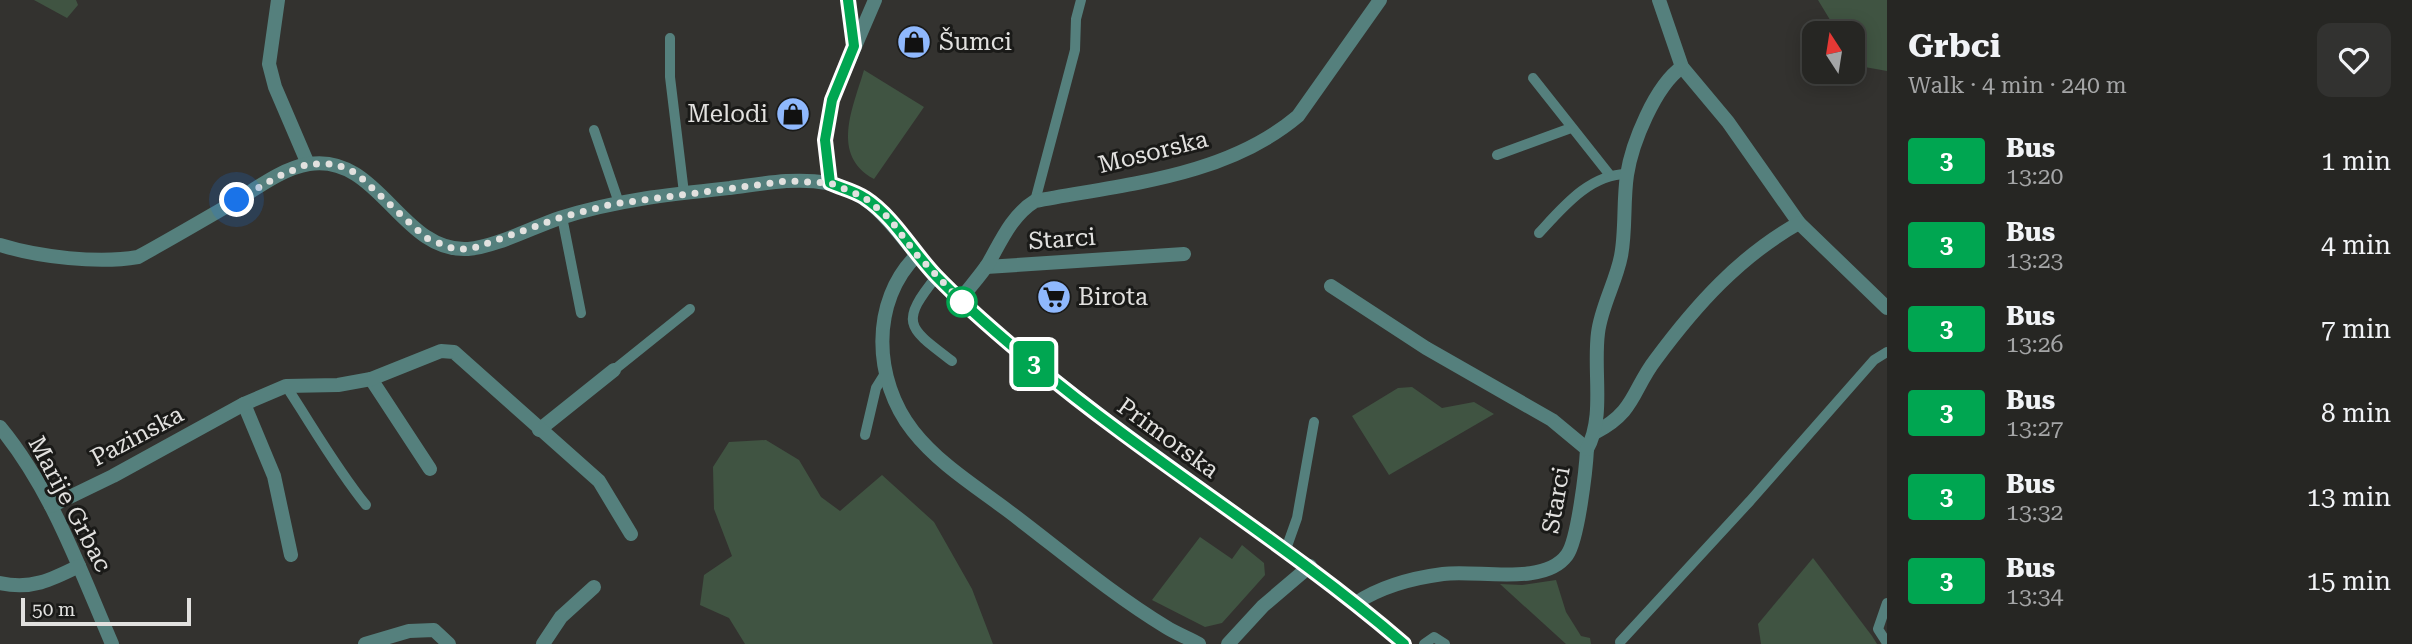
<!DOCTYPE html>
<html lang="en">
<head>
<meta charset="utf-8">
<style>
  body { margin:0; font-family:"Roboto Serif",serif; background:#323230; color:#f1f3f6; height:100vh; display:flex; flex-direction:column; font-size:26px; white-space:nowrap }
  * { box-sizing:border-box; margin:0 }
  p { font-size:23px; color:#a4a5a6 }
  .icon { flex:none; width:38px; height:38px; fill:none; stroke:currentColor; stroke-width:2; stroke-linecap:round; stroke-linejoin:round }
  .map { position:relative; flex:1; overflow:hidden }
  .side { display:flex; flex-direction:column; background:#262623; width:525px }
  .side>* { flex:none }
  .badge { padding:0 14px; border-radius:5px; font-size:24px; line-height:46px }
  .needle { width:46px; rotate:348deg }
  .buttons { position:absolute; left:1802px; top:21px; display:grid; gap:14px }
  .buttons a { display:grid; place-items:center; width:63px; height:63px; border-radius:14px; background:#262623; box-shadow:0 4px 18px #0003,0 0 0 2px #424341; font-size:35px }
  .scale { position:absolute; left:21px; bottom:18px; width:170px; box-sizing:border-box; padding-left:7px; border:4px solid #e2e1df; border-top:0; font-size:19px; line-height:24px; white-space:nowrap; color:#e2e1df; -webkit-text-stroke:5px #1a1a18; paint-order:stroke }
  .you { position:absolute; width:35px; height:35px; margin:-18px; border:5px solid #fff; border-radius:50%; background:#1a73e8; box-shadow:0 0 0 10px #1a73e833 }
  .map>.badge { position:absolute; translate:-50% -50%; box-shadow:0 0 0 4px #fff }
  .round { display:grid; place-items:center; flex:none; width:74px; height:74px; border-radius:14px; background:#323230 }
  .headline { display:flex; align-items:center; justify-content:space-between; height:119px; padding:0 21px }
  h1 { font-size:33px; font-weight:700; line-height:52px }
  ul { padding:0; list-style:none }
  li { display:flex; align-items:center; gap:21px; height:84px; padding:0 21px }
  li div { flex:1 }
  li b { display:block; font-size:26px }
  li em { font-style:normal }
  li .badge { min-width:77px; font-weight:700; text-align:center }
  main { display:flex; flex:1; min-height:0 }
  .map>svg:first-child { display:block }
  .green { fill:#405442 }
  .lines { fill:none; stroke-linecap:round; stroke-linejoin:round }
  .service { stroke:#55807d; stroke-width:10 }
  .minor { stroke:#55807d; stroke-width:14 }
  .tertiary { stroke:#55807d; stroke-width:14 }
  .line-casing { stroke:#fff; stroke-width:16 }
  .line { stroke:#00a651; stroke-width:10 }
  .walk { stroke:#e2e1df; stroke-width:7; stroke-dasharray:0 12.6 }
  .stop-dot { fill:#fff; stroke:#00a651; stroke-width:3.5 }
  .labels { text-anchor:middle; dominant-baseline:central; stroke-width:6; stroke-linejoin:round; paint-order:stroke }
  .poi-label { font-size:24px; fill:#e2e1df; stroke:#1a1a18; text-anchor:start }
  .street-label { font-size:24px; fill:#e2e1df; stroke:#1a1a18 }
</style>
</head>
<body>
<main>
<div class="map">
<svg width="1887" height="644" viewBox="0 0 1887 644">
  <rect width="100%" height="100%" fill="#33322f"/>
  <g class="green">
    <polygon points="34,0 76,0 78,5 67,18"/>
    <polygon points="1818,0 1887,0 1887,71 1859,66 1853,58 1853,33 1838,33"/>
    <path d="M864 70 924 107 874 179C830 155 853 108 864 70Z"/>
    <polygon points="1412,387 1442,408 1474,402 1494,414 1389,475 1352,416 1398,388"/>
    <polygon points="766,440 799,460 821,497 840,511 882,475 934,522 972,589 993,644 745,644 729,618 700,605 704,575 732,556 714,509 713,467 729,442"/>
    <polygon points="1200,537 1232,559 1242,545 1264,563 1265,575 1222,623 1205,627 1152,600"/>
    <polygon points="1813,558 1872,636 1877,644 1761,644 1758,624"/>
    <polygon points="1556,580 1566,612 1581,636 1590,638 1591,644 1566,644 1500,584 1522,585"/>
  </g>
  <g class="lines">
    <g class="service">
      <polyline points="670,38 670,77 684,193"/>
      <polyline points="1533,78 1609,174"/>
      <polyline points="594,130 619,203"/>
      <polyline points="1497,155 1571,128"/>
      <polyline points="1035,201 1075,50 1076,19 1081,0"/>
      <polyline points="562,217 581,313"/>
      <path d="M1539 233C1563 207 1590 174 1627 174"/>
      <path d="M937 276C899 323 907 327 952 361"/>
      <polyline points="614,370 690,309"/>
      <path d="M286 386C313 427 336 468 366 505"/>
      <polyline points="865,435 876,388 886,372"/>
      <polyline points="1286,549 1297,518 1314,422"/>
      <polyline points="1887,603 1878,629 1887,643"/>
      <polyline points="1620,642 1750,501 1874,360 1887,352"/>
      <polyline points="1424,644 1434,637 1445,644"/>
    </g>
    <g class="minor">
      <polyline points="278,0 269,64 275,87 308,164"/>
      <polyline points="848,0 854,44"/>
      <polyline points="1659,0 1682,67 1728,122 1799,223 1887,308"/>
      <polyline points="830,183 825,140 832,100 875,0"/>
      <path d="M917 255C870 301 873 380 913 431 938 463 975 486 1007 510 1059 549 1110 593 1166 627 1177 634 1189 638 1199 644"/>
      <polyline points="986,267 1184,254"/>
      <path d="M1331 286 1426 348 1552 420 1587 449C1586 469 1578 540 1567 555 1544 587 1476 569 1443 574 1412 578 1382 586 1356 603"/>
      <path d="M960 300C969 288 980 276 988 264 1001 241 1012 215 1035 201 1124 184 1226 177 1298 116L1380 0"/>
      <polyline points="371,379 430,469"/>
      <polyline points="244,404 274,476 291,555"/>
      <path d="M0 427C52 490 80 570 112 644"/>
      <polyline points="539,430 614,370"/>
      <path d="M1596 432C1636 411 1632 390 1656 359 1696 305 1740 256 1799 223"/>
      <path d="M1587 449C1605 417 1593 371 1598 333 1601 307 1616 282 1621 256 1626 230 1623 202 1627 175 1632 143 1655 86 1682 67"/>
      <polyline points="51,506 113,476 244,404 286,386 338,385 371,379 441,351 454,352 599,481 631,534"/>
      <path d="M0 583C31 590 51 580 79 566"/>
      <polyline points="365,644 409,631 434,630 449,644"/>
      <polyline points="543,644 561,617 594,587"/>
      <polyline points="1228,644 1263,606 1310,566"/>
    </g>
    <path class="tertiary" d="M0 245C39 257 98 264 138 257 171 239 203 220 236 201 257 188 283 168 309 164 379 153 401 253 468 249 495 247 533 227 560 218 615 200 673 194 730 188 761 184 795 177 827 183 871 191 891 225 918 256 936 276 956 296 976 314 1110 435 1267 526 1404 644"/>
  </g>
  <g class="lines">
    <g class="line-casing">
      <path id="line" d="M848 0 854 46 832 100 825 140 830 183C841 188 855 191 865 198 894 217 912 251 936 276 967 308 1001 337 1035 365 1154 464 1287 543 1404 644"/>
    </g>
    <use href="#line" class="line"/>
    <polyline class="walk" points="237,200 277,177 308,164 335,164 356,173 426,238 454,249 471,249 562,217 613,204 787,181 830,183 864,197 889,218 917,255 962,302"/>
  </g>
  <defs>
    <g id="shop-disc" transform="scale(1.75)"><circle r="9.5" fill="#8fb8fd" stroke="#1a1a18"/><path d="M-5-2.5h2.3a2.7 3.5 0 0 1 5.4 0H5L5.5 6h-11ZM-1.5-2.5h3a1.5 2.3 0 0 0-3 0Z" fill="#111"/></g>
    <g id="supermarket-disc" transform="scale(1.75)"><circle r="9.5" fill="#8fb8fd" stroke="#1a1a18"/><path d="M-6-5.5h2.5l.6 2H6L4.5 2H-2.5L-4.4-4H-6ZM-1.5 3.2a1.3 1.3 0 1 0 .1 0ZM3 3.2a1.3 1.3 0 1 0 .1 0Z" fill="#111"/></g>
  </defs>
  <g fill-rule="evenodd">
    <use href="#shop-disc" x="914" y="42"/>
    <use href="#shop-disc" x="793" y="114"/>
    <use href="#supermarket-disc" x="1054" y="297"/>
  </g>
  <circle class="stop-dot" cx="962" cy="302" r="14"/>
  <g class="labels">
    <g class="poi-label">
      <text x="939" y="42">Šumci</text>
      <text x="768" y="114" text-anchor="end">Melodi</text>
      <text x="1078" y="297">Birota</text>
    </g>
    <g class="street-label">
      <text transform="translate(1153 152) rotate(-14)">Mosorska</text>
      <text transform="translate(1062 239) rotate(-4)">Starci</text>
      <text transform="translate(137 436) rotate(-28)">Pazinska</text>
      <text transform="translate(1168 438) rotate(36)">Primorska</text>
      <text transform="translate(1556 500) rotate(-80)">Starci</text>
      <text transform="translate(70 504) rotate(62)">Marije Grbac</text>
    </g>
  </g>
</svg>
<div class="buttons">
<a><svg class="needle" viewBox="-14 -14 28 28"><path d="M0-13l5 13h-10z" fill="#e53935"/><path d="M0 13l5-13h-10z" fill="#a4a5a6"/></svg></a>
</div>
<div class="scale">50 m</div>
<div class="you" style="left:237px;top:200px"></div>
<b class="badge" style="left:1034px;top:364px;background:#00a651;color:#fff">3</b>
</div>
<section class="side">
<div class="headline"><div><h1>Grbci</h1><p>Walk · 4 min · 240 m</p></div><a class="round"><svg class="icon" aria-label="heart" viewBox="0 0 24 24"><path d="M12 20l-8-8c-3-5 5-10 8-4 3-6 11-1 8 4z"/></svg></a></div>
<ul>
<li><span class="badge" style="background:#00a651;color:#fff">3</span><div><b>Bus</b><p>13:20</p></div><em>1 min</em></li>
<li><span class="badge" style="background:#00a651;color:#fff">3</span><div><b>Bus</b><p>13:23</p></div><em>4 min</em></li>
<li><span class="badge" style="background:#00a651;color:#fff">3</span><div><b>Bus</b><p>13:26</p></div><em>7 min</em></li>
<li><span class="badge" style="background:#00a651;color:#fff">3</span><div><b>Bus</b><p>13:27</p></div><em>8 min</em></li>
<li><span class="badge" style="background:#00a651;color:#fff">3</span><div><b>Bus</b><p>13:32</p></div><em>13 min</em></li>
<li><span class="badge" style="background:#00a651;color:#fff">3</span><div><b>Bus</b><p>13:34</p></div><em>15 min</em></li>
</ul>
</section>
</main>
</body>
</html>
